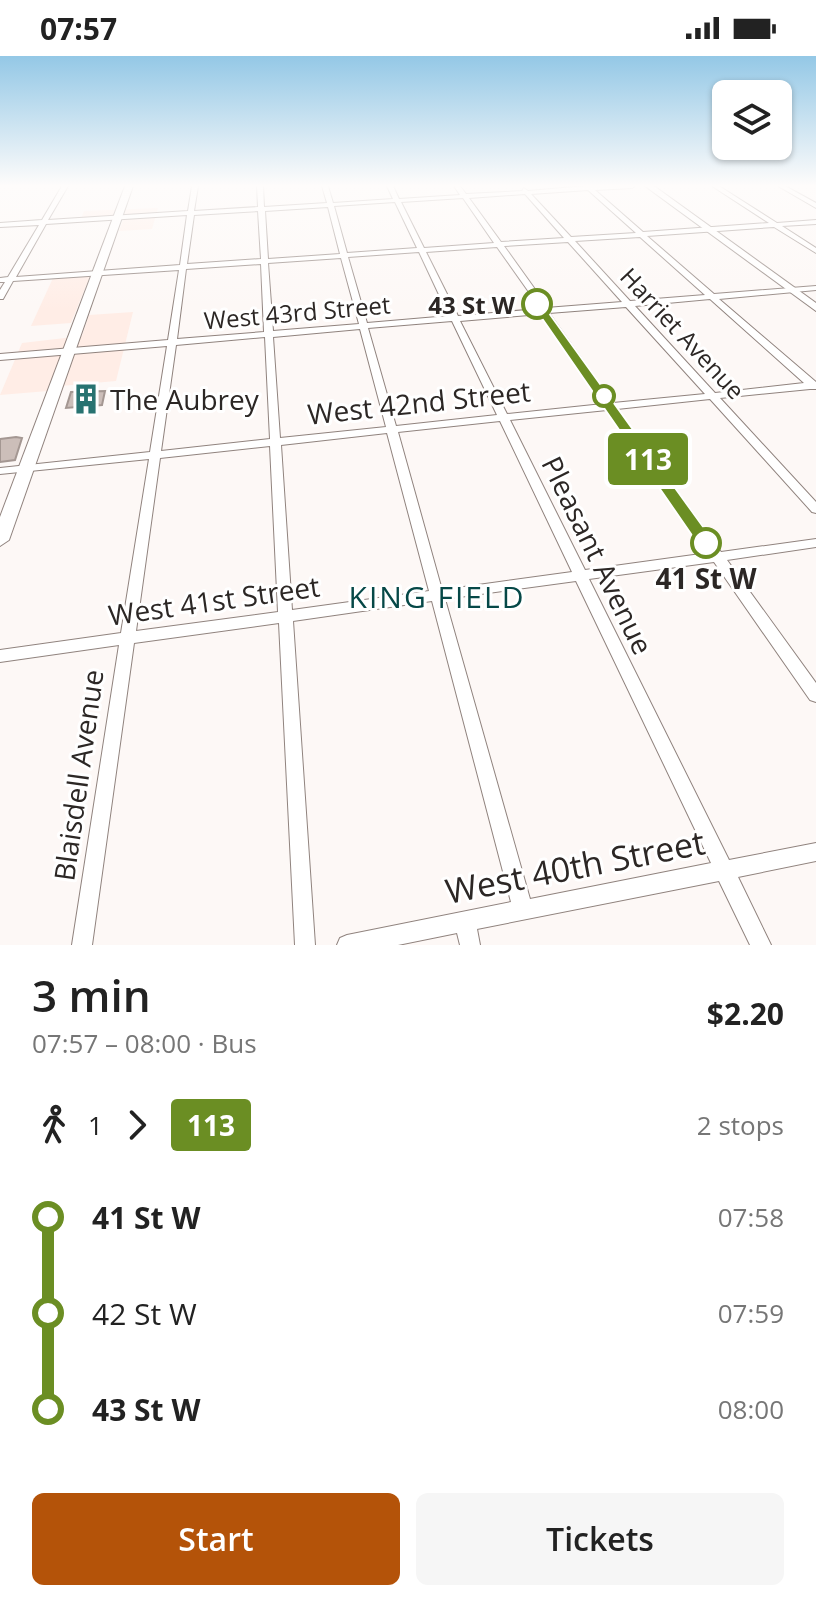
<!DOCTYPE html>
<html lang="en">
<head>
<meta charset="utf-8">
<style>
  body { margin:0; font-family:"Open Sans",sans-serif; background:#f6f6f6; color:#222; height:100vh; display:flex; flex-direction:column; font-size:30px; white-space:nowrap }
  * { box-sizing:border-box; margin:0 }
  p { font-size:26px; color:#767676 }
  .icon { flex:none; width:44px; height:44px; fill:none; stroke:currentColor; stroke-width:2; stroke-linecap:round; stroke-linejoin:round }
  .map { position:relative; height:889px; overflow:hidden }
  .panel { display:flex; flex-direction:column; background:#fff; flex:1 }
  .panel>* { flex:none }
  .badge { padding:0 16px; border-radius:6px; font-size:28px; line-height:52px }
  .fabs { position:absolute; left:712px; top:24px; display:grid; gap:16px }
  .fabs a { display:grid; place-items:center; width:80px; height:80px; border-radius:12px; background:#fff; box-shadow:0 2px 6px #0004; font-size:40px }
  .map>.badge { position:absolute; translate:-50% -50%; box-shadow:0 0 0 4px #fff }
  .legs { display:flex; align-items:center; gap:12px; height:88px; padding:0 32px; font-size:26px }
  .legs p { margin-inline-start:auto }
  .headline { display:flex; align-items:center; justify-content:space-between; height:136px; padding:0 32px }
  h1 { font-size:44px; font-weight:600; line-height:60px }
  .button { display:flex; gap:16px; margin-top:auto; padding:16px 32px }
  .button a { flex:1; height:92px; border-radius:12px; background:#b45309; color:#fff; font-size:32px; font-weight:600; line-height:92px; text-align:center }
  .button a+a { background:#f6f6f6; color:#222 }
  ul { padding:0 32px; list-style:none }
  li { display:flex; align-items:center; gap:28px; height:96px; font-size:30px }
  li i { display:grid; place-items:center; width:12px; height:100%; margin:0 10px; background:currentColor }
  li i::after { content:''; width:20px; height:20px; margin:-10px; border:6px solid; border-radius:50%; background:#fff }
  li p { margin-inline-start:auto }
  li:first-child i { background:linear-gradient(#0000 50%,currentColor 0) }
  li:last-child i { background:linear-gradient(currentColor 50%,#0000 0) }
  .status { display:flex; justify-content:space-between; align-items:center; height:56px; padding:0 40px; background:#fff; direction:ltr }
  .status svg { height:22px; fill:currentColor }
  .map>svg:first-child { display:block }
  .built { fill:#ffede6 }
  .building { fill:#ccbeb9; stroke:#a49792; stroke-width:2 }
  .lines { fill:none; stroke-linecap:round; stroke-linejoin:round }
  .minor-casing { stroke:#90837e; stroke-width:2 }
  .major-casing { stroke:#90837e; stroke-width:2 }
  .minor { fill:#fff; fill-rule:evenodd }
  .major { fill:#fff; fill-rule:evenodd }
  .line-1 { fill:#6b8e23; stroke:#fff; stroke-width:2 }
  .stop-1-dot { fill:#fff; stroke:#6b8e23; stroke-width:4 }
  .labels { text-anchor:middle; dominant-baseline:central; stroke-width:6; stroke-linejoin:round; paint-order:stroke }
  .far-stop-label { font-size:24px; font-weight:bold; fill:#2c2725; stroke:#fff; text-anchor:end }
  .far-street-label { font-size:24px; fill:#2c2725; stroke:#fff }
  .poi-label { font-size:28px; fill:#2c2725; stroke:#fff; text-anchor:start }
  .street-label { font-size:28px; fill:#2c2725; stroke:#fff }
  .stop-label { font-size:28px; font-weight:bold; fill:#2c2725; stroke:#fff }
  .neighbourhood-label { font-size:30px; letter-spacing:2px; fill:#064847; stroke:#fff }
  .near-street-label { font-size:34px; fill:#2c2725; stroke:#fff }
</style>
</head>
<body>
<div class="status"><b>07:57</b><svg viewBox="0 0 49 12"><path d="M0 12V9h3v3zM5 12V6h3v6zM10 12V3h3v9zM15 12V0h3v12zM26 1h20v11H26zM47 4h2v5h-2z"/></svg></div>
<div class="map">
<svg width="816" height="889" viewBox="0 0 816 889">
  <rect width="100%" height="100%" fill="#fdf8f6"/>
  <g class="built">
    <polygon points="158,152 152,173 119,175 124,161 81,163 84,155"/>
    <polygon points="90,220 71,267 31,270 53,222"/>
    <polygon points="133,256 116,325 50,331 48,335 0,339 22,287 82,280 89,259"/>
  </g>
  <g class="building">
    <polygon points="105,335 102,349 66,352 71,336"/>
    <polygon points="16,381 22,382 15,404 0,406 0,383"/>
  </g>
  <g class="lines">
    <g class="minor-casing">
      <g id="minor">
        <path d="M62 130H68L48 164 188 155 192 130H198L194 155 258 151 257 130H263L264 151 327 147 322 130H328L333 147 393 143 387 130H393L399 143 460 139 454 130H460L466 138 522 135 524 132 528 135 586 130H635L632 132 595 134 643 176 769 167 712 130H719L777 167 816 164V168L782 170 816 192V197L774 171 647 180 714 238 816 230V234L719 243 816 326V333H810L720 342 816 446V457L812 456 710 343 617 353 721 496 816 483V491L727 504 816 627V646L810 644 714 506 589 523 729 804 816 787V805L738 821 771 889H750L719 825 477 873 480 889H460L457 877 398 889H337L340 882 347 879 511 846 432 545 293 565 315 889H295L279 567 134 587 92 889H72L119 589 0 606V594L121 577 149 403 0 418V412L150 396 167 290 0 304V298L168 284 179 214 13 225 3 243H0V234L5 226H0V222L8 221 39 169 0 171V167L42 164ZM588 134 636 177 571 181 531 138ZM525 138 564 182 501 186 469 142ZM463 142 494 187 424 192 401 146ZM395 146 417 192 347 197 334 150ZM328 151 340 198 268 203 265 155ZM258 155 261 203 187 208 194 159ZM187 159 180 209 16 221 46 168ZM640 181 705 239 630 245 575 185ZM568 186 622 246 546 252 541 245 542 243 504 190ZM497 191 531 239 538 253 458 260 426 196ZM419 196 449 260 367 267 348 201ZM341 202 359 268 273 275 268 207ZM261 208 264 276 177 283 186 213ZM710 243 804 327 715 337 635 250ZM626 251 705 338 613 347 549 257ZM541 258 548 269 603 348 507 358 460 265ZM452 265 497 359 396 370 368 272ZM360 273 386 371 280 382 273 281ZM265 281 270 383 161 395 176 289ZM607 354 708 497 585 514 510 364ZM500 365 572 516 442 534 398 376ZM387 377 429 535 292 554 281 389ZM270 390 278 556 136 575 160 402ZM576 525 711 807 530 843 445 543Z"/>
        <polygon points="778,130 785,130 816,147 816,152"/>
      </g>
    </g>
    <g class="major-casing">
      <g id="major">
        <polygon points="125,130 133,130 9,484 0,490 0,461"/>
        <polygon points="645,130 654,130 816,247 816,255"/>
      </g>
    </g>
    <use href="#minor" class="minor"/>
    <use href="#major" class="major"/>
  </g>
  <linearGradient id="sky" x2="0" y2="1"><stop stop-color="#94c8e6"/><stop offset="0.51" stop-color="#fefcfb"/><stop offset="1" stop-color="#fefcfb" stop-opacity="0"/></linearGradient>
  <rect width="816" height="254" fill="url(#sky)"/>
  <polygon class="line-1" points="537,245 541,246 712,483 714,487 712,491 700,491 532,248"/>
  <defs>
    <g id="building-bare" transform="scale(2.4)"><path d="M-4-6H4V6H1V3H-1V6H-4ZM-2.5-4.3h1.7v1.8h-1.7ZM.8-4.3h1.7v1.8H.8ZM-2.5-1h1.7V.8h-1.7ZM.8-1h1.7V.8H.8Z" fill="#287371" stroke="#fff" stroke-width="2.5" paint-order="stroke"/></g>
  </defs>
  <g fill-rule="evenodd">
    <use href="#building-bare" x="86" y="343"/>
  </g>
  <g class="stop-1-dot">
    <circle cx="537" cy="248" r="14"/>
    <circle cx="604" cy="340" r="10"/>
    <circle cx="706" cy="487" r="14"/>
  </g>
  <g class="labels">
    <g class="far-stop-label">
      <text x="515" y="248">43 St W</text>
    </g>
    <g class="far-street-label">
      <text transform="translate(297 256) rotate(-5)">West 43rd Street</text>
      <text transform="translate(683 277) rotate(47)">Harriet Avenue</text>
    </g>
    <g class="poi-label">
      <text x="110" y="343">The Aubrey</text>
    </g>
    <g class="street-label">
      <text transform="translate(419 346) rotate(-6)">West 42nd Street</text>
      <text transform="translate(598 499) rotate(64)">Pleasant Avenue</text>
      <text transform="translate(214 544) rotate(-8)">West 41st Street</text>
      <text transform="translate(78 719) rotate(-82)">Blaisdell Avenue</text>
    </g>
    <g class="stop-label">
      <text x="706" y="522">41 St W</text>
    </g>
    <g class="neighbourhood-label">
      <text x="437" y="540">KING FIELD</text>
    </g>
    <g class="near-street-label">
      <text transform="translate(575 810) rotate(-11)">West 40th Street</text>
    </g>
  </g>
</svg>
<div class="fabs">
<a><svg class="icon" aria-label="layers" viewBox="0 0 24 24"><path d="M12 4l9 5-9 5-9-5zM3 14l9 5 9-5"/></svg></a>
</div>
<b class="badge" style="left:648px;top:403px;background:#6b8e23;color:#fff">113</b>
</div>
<section class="panel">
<div class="headline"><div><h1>3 min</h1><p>07:57 – 08:00 · Bus</p></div><b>$2.20</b></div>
<div class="legs"><svg class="icon" aria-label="walk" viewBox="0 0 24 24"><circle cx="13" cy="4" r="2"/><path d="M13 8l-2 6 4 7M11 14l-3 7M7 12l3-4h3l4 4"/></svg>1<svg class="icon" aria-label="forward" viewBox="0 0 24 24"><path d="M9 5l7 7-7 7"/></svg><b class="badge" style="background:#6b8e23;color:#fff">113</b><p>2 stops</p></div>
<ul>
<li><i style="color:#6b8e23"></i><b>41 St W</b><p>07:58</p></li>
<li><i style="color:#6b8e23"></i><span>42 St W</span><p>07:59</p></li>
<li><i style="color:#6b8e23"></i><b>43 St W</b><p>08:00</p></li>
</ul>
<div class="button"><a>Start</a><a>Tickets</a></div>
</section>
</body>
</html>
